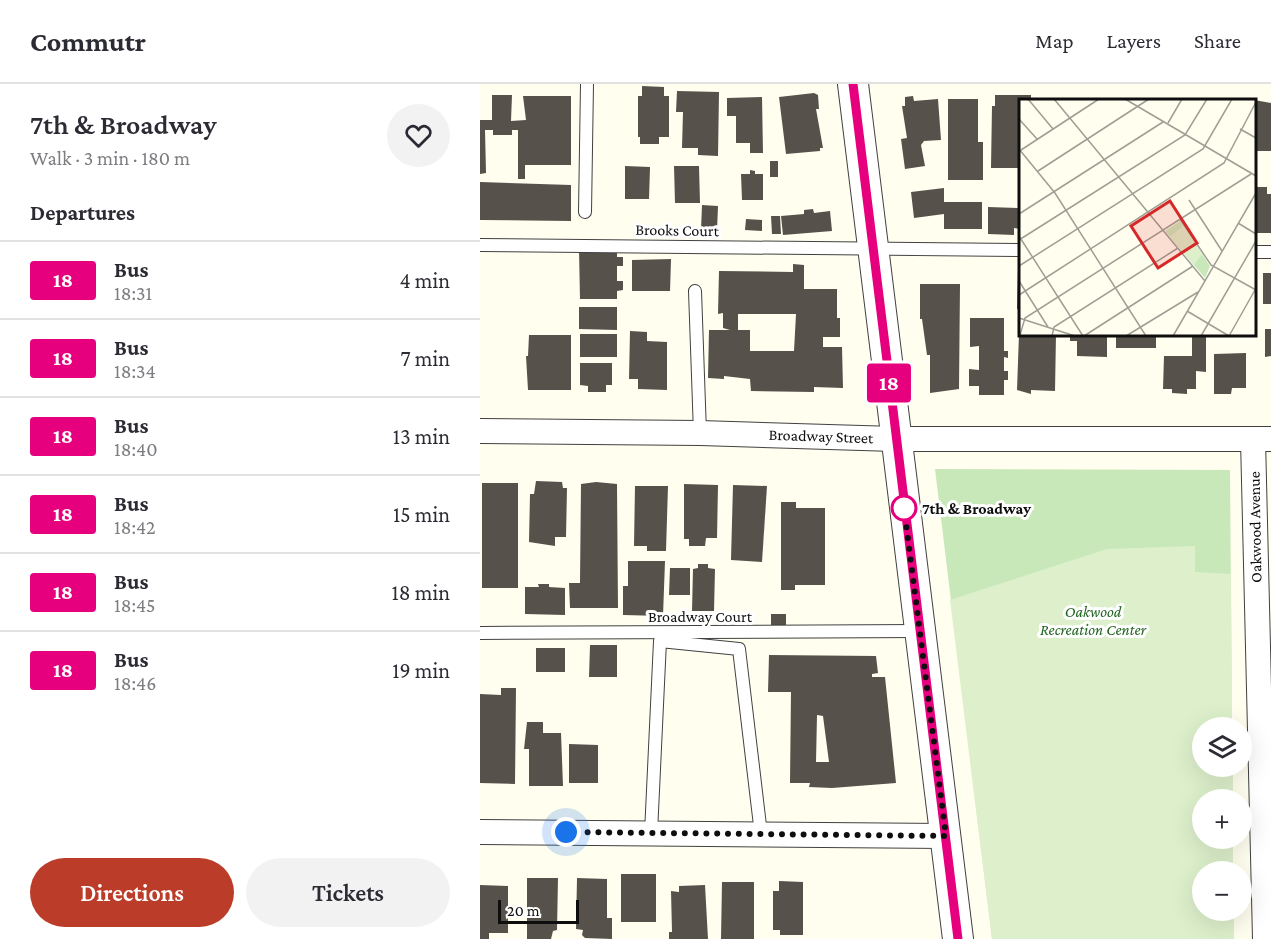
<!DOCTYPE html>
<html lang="en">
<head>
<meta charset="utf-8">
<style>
  body { margin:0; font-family:"Crimson Pro",serif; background:#f2f2f3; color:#2b2b33; height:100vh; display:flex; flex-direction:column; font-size:22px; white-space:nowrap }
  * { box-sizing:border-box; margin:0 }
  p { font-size:20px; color:#7c7c81 }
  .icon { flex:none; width:33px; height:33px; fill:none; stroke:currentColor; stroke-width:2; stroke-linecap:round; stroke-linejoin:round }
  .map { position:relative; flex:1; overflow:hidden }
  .panel { display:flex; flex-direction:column; background:#fff; width:480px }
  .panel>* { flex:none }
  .badge { padding:0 12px; border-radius:4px; font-size:21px; line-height:39px }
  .fabs { position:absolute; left:712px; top:633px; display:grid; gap:12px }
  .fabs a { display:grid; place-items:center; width:60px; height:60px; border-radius:50%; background:#fff; box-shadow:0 6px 24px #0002; font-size:30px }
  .scale { position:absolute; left:18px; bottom:15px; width:81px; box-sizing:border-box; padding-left:6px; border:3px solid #0e0e0e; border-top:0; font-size:16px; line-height:21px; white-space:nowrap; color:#0e0e0e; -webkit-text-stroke:4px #fff; paint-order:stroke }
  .you { position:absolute; width:30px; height:30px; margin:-15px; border:4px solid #fff; border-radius:50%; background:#1a73e8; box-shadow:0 0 0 9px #1a73e833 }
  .map>.badge { position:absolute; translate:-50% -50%; box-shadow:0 0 0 3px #fff }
  h2 { padding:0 30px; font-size:22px; line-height:54px }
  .round { display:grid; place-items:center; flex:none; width:63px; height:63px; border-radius:32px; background:#f2f2f3 }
  .overview { display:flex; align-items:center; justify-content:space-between; height:102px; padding:0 30px }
  h1 { font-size:28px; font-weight:600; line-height:45px }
  .primary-button { display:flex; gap:12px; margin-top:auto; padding:12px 30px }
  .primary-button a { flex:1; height:69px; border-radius:36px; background:#bb3c29; color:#fff; font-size:24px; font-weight:600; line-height:69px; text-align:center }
  .primary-button a+a { background:#f2f2f3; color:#2b2b33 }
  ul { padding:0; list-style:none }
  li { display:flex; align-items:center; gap:18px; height:78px; padding:0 30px; border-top:2px solid #e1e1e2 }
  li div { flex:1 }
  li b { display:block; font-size:22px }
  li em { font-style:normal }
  li .badge { min-width:66px; font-weight:700; text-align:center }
  header { display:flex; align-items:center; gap:36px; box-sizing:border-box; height:84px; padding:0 30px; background:#fff; border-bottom:2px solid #e1e1e2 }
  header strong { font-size:28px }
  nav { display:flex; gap:33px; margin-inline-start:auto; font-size:21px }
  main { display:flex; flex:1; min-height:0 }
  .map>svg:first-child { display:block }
  .green { fill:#c9e8ba }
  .pitch { fill:#ddf0cb }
  .building { fill:#56514b; fill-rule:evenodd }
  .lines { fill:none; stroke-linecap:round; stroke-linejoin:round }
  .service-casing { stroke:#414141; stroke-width:14 }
  .minor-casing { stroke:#414141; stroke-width:26 }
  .tertiary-casing { stroke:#414141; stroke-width:32 }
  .service { stroke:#fff; stroke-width:12 }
  .minor { stroke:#fff; stroke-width:24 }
  .tertiary { stroke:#fff; stroke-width:30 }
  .line-casing { stroke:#fff; stroke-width:14 }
  .line { stroke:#e6007e; stroke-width:9 }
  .walk { stroke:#0e0e0e; stroke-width:6; stroke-dasharray:0 10.8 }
  .stop-dot { fill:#fff; stroke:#e6007e; stroke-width:3 }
  .labels { text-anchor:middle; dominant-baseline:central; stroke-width:6; stroke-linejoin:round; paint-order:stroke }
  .street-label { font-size:16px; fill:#0e0e0e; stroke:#fff }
  .stop-label { font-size:16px; font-weight:bold; fill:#0e0e0e; stroke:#fff; text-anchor:start }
  .park-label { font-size:16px; font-style:italic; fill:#21651f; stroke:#fff }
  .inset-road { fill:none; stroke:#9f9e95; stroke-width:1.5 }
  .view { fill:#d62828; fill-opacity:0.15; stroke:#d62828; stroke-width:3 }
  .inset-edge { fill:none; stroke:#0e0e0e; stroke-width:3 }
</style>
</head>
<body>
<header>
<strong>Commutr</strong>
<nav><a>Map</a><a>Layers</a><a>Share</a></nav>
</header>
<main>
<section class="panel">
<div class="overview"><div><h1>7th &amp; Broadway</h1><p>Walk · 3 min · 180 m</p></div><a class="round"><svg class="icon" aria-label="heart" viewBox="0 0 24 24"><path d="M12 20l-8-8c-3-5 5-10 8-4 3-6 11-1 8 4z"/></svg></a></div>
<h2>Departures</h2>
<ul>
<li><span class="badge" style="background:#e6007e;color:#fff">18</span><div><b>Bus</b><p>18:31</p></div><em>4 min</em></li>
<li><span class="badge" style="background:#e6007e;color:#fff">18</span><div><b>Bus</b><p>18:34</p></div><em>7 min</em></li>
<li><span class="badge" style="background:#e6007e;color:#fff">18</span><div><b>Bus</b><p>18:40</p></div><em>13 min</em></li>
<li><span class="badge" style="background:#e6007e;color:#fff">18</span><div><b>Bus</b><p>18:42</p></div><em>15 min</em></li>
<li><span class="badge" style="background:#e6007e;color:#fff">18</span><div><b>Bus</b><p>18:45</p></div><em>18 min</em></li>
<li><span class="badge" style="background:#e6007e;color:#fff">18</span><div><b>Bus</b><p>18:46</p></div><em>19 min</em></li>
</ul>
<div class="primary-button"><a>Directions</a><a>Tickets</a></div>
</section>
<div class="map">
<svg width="791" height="855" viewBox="0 0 791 855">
  <rect width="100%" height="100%" fill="#fffeef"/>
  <polygon class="green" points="455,385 750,386 752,643 723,644 723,682 753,683 753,715 723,716 723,754 753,755 753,787 723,788 723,826 754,827 754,855 512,855"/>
  <polygon class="pitch" points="715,462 715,488 751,490 752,643 723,644 723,682 753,683 753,715 723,716 723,754 753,755 753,787 723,788 723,826 754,827 754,855 512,855 470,516 627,465"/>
  <g class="building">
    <polygon points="162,2 184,3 184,12 189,12 189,53 179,53 179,60 160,60 160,53 158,53 158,12 162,12"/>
    <polygon points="197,7 239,8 238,72 218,71 218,64 202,64 203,28 196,28"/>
    <polygon points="334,9 338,11 339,25 336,25 343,64 340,64 340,67 306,70 299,13"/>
    <polygon points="12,11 32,11 31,37 46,36 43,12 91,12 91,81 45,81 45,95 38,95 38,46 32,46 32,51 13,51 13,46 5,46 6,89 0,90 0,36 12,36"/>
    <polygon points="515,11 551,11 551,16 540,16 539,84 511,84 512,22 515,22"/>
    <polygon points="433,12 434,17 458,15 461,56 444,57 441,61 445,82 425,85 421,55 427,54 422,22 425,22 425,13"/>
    <polygon points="282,13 283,69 270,69 270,59 256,59 256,32 247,32 247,14"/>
    <polygon points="468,15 498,15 498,58 503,58 503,96 468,96"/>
    <polygon points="774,16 791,19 791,67 774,67"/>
    <rect x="290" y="77" width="8" height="16"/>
    <polygon points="145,82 170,83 169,115 145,115"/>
    <polygon points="194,82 219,82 220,119 195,119"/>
    <polygon points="270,86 275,87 275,90 283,90 283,116 262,116 261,90 270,90"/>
    <polygon points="0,98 91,101 91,137 0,136"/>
    <polygon points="774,103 787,103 787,110 791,110 791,149 774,149"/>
    <polygon points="464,104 464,118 502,118 502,145 464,145 464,130 434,134 431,108"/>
    <polygon points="222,121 238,122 237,147 221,146"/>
    <polygon points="508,123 540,124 540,145 534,144 534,151 508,150"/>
    <polygon points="333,125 334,129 350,127 352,147 303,151 301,132 324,130 324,126"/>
    <polygon points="291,132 300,132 301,150 292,150"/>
    <polygon points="266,135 282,136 282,147 265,146"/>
    <polygon points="99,165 137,165 137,173 143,173 143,182 137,182 137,197 143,197 143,206 137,207 137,215 100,215"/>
    <polygon points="191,175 190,207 152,207 152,176"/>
    <path d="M313 180 324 181V205H357V234H360V253H343V263H362L363 304 334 303V308L271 307 270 295 244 292V295L228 294 229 246H250L243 244V229L238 230 239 187 313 188ZM258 230H316L314 267H270V246H258Z"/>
    <polygon points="538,185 540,185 540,225 537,225"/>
    <rect x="783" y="189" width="8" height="31"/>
    <polygon points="440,200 480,200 479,305 450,309 450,271 447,271 442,235 440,235"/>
    <polygon points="99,223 137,223 137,246 99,245"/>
    <polygon points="490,234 524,234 524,267 528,267 528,274 524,273 524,287 528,287 528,296 524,296 524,311 499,311 499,302 489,302 489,285 499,286 499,262 490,263"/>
    <polygon points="785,245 791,245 791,272 785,273"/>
    <polygon points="150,247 167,248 167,257 187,258 187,306 158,305 158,295 149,295"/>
    <rect x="100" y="250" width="37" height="23"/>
    <polygon points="539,250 576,250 575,307 551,306 551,310 537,306"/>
    <polygon points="590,250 627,250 627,273 597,272 597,257 590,257"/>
    <rect x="636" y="250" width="40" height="14"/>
    <polygon points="712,250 726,250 726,288 716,287 716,305 707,305 707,310 692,309 692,305 683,305 684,272 712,272"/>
    <polygon points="49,251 91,251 91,306 48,306 46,272 48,272"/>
    <polygon points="766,269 766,304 752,304 751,310 734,310 734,270"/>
    <polygon points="100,279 132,279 132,301 126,301 126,308 108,308 108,302 100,301"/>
    <polygon points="56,397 82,398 83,404 87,404 86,453 75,453 75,462 49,458 50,410 54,410"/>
    <polygon points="116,398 137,400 138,524 90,524 89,499 100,499 101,400"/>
    <rect x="2" y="399" width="36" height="105"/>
    <polygon points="204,400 238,401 237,454 226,454 225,462 209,462 209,455 204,455"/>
    <polygon points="253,401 287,402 282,478 251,476"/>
    <polygon points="155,402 188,402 186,467 167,467 167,462 154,462"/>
    <polygon points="301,418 316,418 316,424 345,424 345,501 315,501 315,506 301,506"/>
    <polygon points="148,477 185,477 183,532 143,531 143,502 148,502"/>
    <polygon points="218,480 228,480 228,484 235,485 234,527 212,527 213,485 218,484"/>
    <polygon points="190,484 210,484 210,511 189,511"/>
    <polygon points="58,500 69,500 69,503 85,504 85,531 45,530 45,503 59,503"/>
    <rect x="291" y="530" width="15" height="13"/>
    <polygon points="110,561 137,561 137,593 109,593"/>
    <rect x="56" y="564" width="29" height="24"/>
    <path d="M289 571 396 572 398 589 392 590V593H405L416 699 352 704 329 703 330 699H310L311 608H288ZM337 631 343 632 349 678H336Z"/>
    <polygon points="21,604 36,604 35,700 0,699 0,610 21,611"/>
    <polygon points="47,638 63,638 63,649 81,649 83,702 49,702 49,665 44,665"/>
    <polygon points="89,660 118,661 118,699 89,699"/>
    <rect x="141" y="790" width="35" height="48"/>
    <polygon points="47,794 78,794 77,846 73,847 71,855 47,855"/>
    <polygon points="97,794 127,795 127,834 132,834 132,855 105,854 102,851 103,846 96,845"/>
    <polygon points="299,797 323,798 323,851 300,851 300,846 293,846 293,807 299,807"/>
    <polygon points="242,798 274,798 274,855 241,855"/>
    <polygon points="0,801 28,802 28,849 9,849 9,855 0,855"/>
    <polygon points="225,801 228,855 189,855 189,848 192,848 191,807 199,808 199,802"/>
  </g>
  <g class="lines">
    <g class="service-casing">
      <g id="service">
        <polyline points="105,128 107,0"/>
        <polyline points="0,161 540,166"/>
        <polyline points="774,168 791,168"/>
        <polyline points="215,207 220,349"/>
        <polyline points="0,549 440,547"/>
        <polyline points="171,749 180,557 259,565 281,750"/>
      </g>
    </g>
    <g class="minor-casing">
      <g id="minor">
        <polyline points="0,347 220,349 415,355 791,355"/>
        <polyline points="773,355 785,855"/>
        <polyline points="0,748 466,752"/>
      </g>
    </g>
    <g class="tertiary-casing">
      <polyline id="tertiary" points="373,0 478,855"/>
    </g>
    <use href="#service" class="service"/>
    <use href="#minor" class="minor"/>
    <use href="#tertiary" class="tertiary"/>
  </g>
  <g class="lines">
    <g class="line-casing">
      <polyline id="line" points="373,0 478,855"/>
    </g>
    <use href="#line" class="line"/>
    <polyline class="walk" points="86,748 466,752 424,424"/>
  </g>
  <circle class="stop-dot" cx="424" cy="424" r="12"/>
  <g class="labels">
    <g class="street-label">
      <text transform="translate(197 146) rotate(1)">Brooks Court</text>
      <text transform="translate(341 352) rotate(2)">Broadway Street</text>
      <text transform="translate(775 443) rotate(-91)">Oakwood Avenue</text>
      <text x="220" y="532">Broadway Court</text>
    </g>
    <g class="stop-label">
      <text x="442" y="424">7th &amp; Broadway</text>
    </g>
    <g class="park-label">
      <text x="613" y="527">Oakwood<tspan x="613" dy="18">Recreation Center</tspan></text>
    </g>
  </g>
  <g transform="translate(539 15)">
    <rect width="237" height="237" fill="#fffeef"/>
    <path d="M161 122 191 167 186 179 146 132Z" fill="#c9e8ba"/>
    <path d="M164 127 183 155 175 166 151 138Z" fill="#ddf0cb"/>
    <path class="inset-road" d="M9 0 34 30M35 0 186 182M106 0 237 77M0 20 18 40M149 24 163 0M221 30 237 39M0 50 36 94 127 237M2 51 80 0M19 72 130 0M170 101 203 152M0 115 144 23M161 120 192 166 237 191M219 124 237 135M0 137 64 237M0 141 166 36 188 0M0 167 184 50 213 0M0 182 29 228M0 196 205 64 237 3M168 212 210 237M0 219 56 237M1 236 6 219 232 75M33 237 35 228 159 149M65 237 174 167M107 237 179 193M154 237 237 94M182 237 237 142M210 237 236 191"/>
    <path class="view" d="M151 102 178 144 139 169 112 127Z"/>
    <rect width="237" height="237" class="inset-edge"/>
  </g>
</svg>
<div class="fabs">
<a><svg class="icon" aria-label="layers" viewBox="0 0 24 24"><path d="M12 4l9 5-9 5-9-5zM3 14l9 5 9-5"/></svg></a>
<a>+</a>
<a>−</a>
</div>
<div class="scale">20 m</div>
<div class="you" style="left:86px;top:748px"></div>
<b class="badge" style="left:409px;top:299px;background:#e6007e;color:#fff">18</b>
</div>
</main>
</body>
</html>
